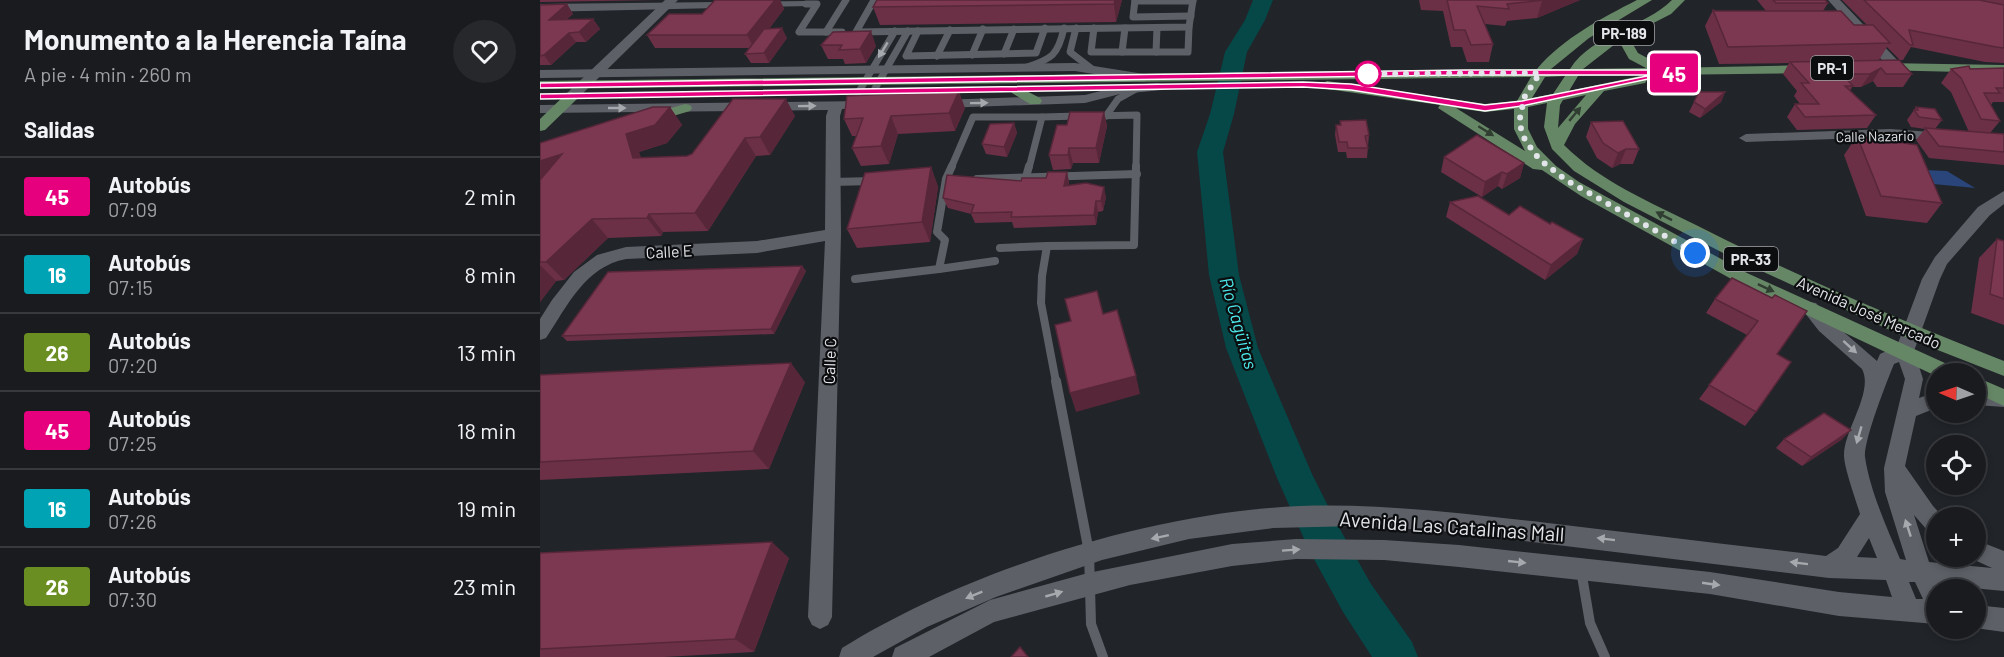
<!DOCTYPE html>
<html lang="es">
<head>
<meta charset="utf-8">
<style>
  body { margin:0; font-family:Barlow,sans-serif; background:#26282c; color:#f1f3f6; height:100vh; display:flex; flex-direction:column; font-size:22px; white-space:nowrap }
  * { box-sizing:border-box; margin:0 }
  p { font-size:20px; color:#9fa1a4 }
  .icon { flex:none; width:33px; height:33px; fill:none; stroke:currentColor; stroke-width:2; stroke-linecap:round; stroke-linejoin:round }
  .map { position:relative; flex:1; overflow:hidden }
  .drawer { display:flex; flex-direction:column; background:#191b1f; width:540px }
  .drawer>* { flex:none }
  .badge { padding:0 12px; border-radius:4px; font-size:21px; line-height:39px }
  .needle { width:39px; rotate:272deg }
  .buttons { position:absolute; left:1386px; top:363px; display:grid; gap:12px }
  .buttons a { display:grid; place-items:center; width:60px; height:60px; border-radius:50%; background:#191b1f; box-shadow:0 3px 9px #0003,0 0 0 2px #37393d; font-size:30px }
  .you { position:absolute; width:30px; height:30px; margin:-15px; border:4px solid #fff; border-radius:50%; background:#1a73e8; box-shadow:0 0 0 9px #1a73e833 }
  .map>.badge { position:absolute; translate:-50% -50%; box-shadow:0 0 0 3px #fff }
  h2 { padding:0 24px; font-size:22px; line-height:54px }
  .round { display:grid; place-items:center; flex:none; width:63px; height:63px; border-radius:32px; background:#26282c }
  .summary { display:flex; align-items:center; justify-content:space-between; height:102px; padding:0 24px }
  h1 { font-size:28px; font-weight:700; line-height:45px }
  ul { padding:0; list-style:none }
  li { display:flex; align-items:center; gap:18px; height:78px; padding:0 24px; border-top:2px solid #37393d }
  li div { flex:1 }
  li b { display:block; font-size:22px }
  li em { font-style:normal }
  li .badge { min-width:66px; font-weight:700; text-align:center }
  main { display:flex; flex:1; min-height:0 }
  .map>svg:first-child { display:block }
  .green { fill:#294579 }
  .lines { fill:none; stroke-linecap:round; stroke-linejoin:round }
  .river { fill:#064747; fill-rule:evenodd }
  .service-far2 { stroke:#5d6167; stroke-width:7 }
  .service-far1 { stroke:#5d6167; stroke-width:8 }
  .service { stroke:#5d6167; stroke-width:10 }
  .minor { fill:#5d6167; fill-rule:evenodd }
  .tertiary { fill:#5d6167; fill-rule:evenodd }
  .primary { fill:#668766; fill-rule:evenodd }
  .wall { fill:#6b3046 }
  .shaded-wall { fill:#572739 }
  .building { fill:#7c3851; stroke:#572739; stroke-width:1.5 }
  .oneway { fill:#a6aaae }
  .oneway2 { fill:#303e32 }
  .line { fill:#e6007e; stroke:#fff; stroke-width:1.5 }
  .walk { stroke:#e2e5e9; stroke-width:6; stroke-dasharray:0 10.8 }
  .stop-dot { fill:#fff; stroke:#e6007e; stroke-width:3 }
  .labels { text-anchor:middle; dominant-baseline:central; stroke-width:4.5; stroke-linejoin:round; paint-order:stroke }
  .far-street-label { font-size:14px; fill:#e2e5e9; stroke:#0c0d0f }
  .shield { fill:#0c0d0f; stroke:#a2a4a8; stroke-width:1.5 }
  .shield-label { font-size:15px; font-weight:bold; fill:#e2e5e9 }
  .street-label { font-size:16px; fill:#e2e5e9; stroke:#0c0d0f }
  .water-label { font-size:18px; font-style:italic; fill:#4ceaeb; stroke:#0c0d0f }
  .near-street-label { font-size:20px; fill:#e2e5e9; stroke:#0c0d0f }
</style>
</head>
<body>
<main>
<section class="drawer">
<div class="summary"><div><h1>Monumento a la Herencia Taína</h1><p>A pie · 4 min · 260 m</p></div><a class="round"><svg class="icon" aria-label="heart" viewBox="0 0 24 24"><path d="M12 20l-8-8c-3-5 5-10 8-4 3-6 11-1 8 4z"/></svg></a></div>
<h2>Salidas</h2>
<ul>
<li><span class="badge" style="background:#e6007e;color:#fff">45</span><div><b>Autobús</b><p>07:09</p></div><em>2 min</em></li>
<li><span class="badge" style="background:#00a3b4;color:#fff">16</span><div><b>Autobús</b><p>07:15</p></div><em>8 min</em></li>
<li><span class="badge" style="background:#6b8e23;color:#fff">26</span><div><b>Autobús</b><p>07:20</p></div><em>13 min</em></li>
<li><span class="badge" style="background:#e6007e;color:#fff">45</span><div><b>Autobús</b><p>07:25</p></div><em>18 min</em></li>
<li><span class="badge" style="background:#00a3b4;color:#fff">16</span><div><b>Autobús</b><p>07:26</p></div><em>19 min</em></li>
<li><span class="badge" style="background:#6b8e23;color:#fff">26</span><div><b>Autobús</b><p>07:30</p></div><em>23 min</em></li>
</ul>
</section>
<div class="map">
<svg width="1464" height="657" viewBox="0 0 1464 657">
  <rect width="100%" height="100%" fill="#212429"/>
  <polygon class="green" points="1384,170 1407,171 1435,188 1393,184"/>
  <g class="lines">
    <polygon class="river" points="713,0 733,0 725,20 707,52 694,114 683,152 699,275 718,348 772,474 797,524 831,584 872,642 878,657 832,657 803,612 769,550 737,478 686,348 669,275 657,152 670,114 685,52 705,20"/>
    <g class="service-far2">
      <polyline points="595,0 593,17 651,16"/>
      <polyline points="595,1 653,1"/>
      <polyline points="266,4 277,4 259,32 302,32"/>
      <polyline points="536,28 530,52 552,69"/>
      <polyline points="554,28 551,52 648,52 649,27"/>
      <polyline points="378,31 366,56 496,53 505,28"/>
      <polyline points="286,32 306,0"/>
      <polyline points="316,32 334,0"/>
      <polyline points="319,32 649,27 653,0"/>
      <polyline points="582,52 585,28"/>
      <polyline points="616,52 617,28"/>
      <polyline points="464,54 474,29"/>
      <polyline points="432,55 443,29"/>
      <polyline points="397,56 410,30"/>
      <path d="M487 67C512 59 518 55 524 28"/>
      <polyline points="333,92 368,31"/>
      <polyline points="318,93 355,31"/>
      <polyline points="553,116 597,115 596,168"/>
      <polyline points="566,116 578,99 596,89"/>
      <polyline points="502,117 539,116"/>
      <polyline points="411,168 433,117 502,117 489,168"/>
    </g>
    <g class="service-far1">
      <polyline points="412,166 406,179 397,232 405,240 399,269 455,261"/>
      <polyline points="486,177 489,166"/>
      <polyline points="437,179 597,174"/>
      <polyline points="293,182 333,181"/>
      <polyline points="460,248 507,246"/>
      <polyline points="315,279 399,269"/>
      <polyline points="516,382 501,303 502,276 507,246 594,245 596,166"/>
    </g>
    <g class="service">
      <polyline points="516,381 549,552 551,624 563,657"/>
      <polyline points="1041,570 1050,623 1065,657"/>
    </g>
    <g class="minor">
      <polygon points="1288,0 1300,0 1360,63 1361,66 1360,69 1350,69"/>
      <polygon points="266,1 272,4 270,6 0,12 0,4"/>
      <polygon points="535,63 604,74 611,78 604,82 535,71 0,78 0,70"/>
      <polygon points="617,83 622,84 624,87 622,90 580,94 545,103 401,108 394,104 401,100 545,95 580,86"/>
      <path d="M328 101 333 102 335 105 333 108 302 109 300 116 301 234 292 617 288 625 280 629 272 625 268 617 285 241 217 253 86 259C45 267 28 305 6 338L0 340V319L12 300 34 272 57 255 86 247 217 241 285 230 286 116 288 110 0 113V105Z"/>
      <polygon points="1350,129 1405,133 1412,137 1405,141 1350,137 1206,142 1199,138 1206,134"/>
      <path d="M1464 191V204L1450 215 1407 264 1400 279 1374 351 1383 379 1379 398 1396 392V408L1376 416 1365 466 1393 506 1404 518H1396V534L1388 531 1374 515 1389 562 1452 568 1428 557 1436 556V540L1464 551V591L1400 585 1403 590H1396V624L1299 616 1170 594 919 567 844 560 756 559 692 566 590 585 454 622 389 657H352L355 648 450 600 548 573 692 544 756 539 844 540 919 545 1170 572 1299 592 1352 597 1346 580 1289 578 901 531 817 526 733 528 649 539 562 560 456 597 387 627 333 657H299L302 648C427 570 613 512 760 506 843 503 926 514 1008 523 1101 534 1193 545 1286 556L1298 548 1320 514C1316 500 1304 468 1304 455 1304 430 1334 392 1322 369L1279 331 1261 308 1264 303 1270 302 1276 303 1291 321 1337 361 1340 354 1357 346 1382 279 1395 257 1438 207ZM1359 362 1365 379 1344 468 1345 492 1366 560 1360 559C1347 528 1330 491 1325 457 1323 442 1347 381 1354 364ZM1329 538 1337 558 1317 557ZM1369 582H1375L1383 599H1376Z"/>
      <polygon points="1436,389 1464,391 1464,407 1436,405"/>
      <polygon points="1436,605 1464,608 1464,632 1435,628"/>
    </g>
    <polygon class="tertiary" points="125,0 138,0 37,99 27,99 25,96 27,93"/>
    <g class="primary">
      <path d="M1097 0H1112L1049 38 1011 69H1030C1053 33 1104 28 1132 0H1145L1131 14 1094 33 1091 41 1098 53 1126 68 1270 65 1276 69 1270 73 1038 76 1029 91 1100 76 1107 80 1105 83 1064 91 1035 124 1024 145C1061 182 1110 202 1156 225 1256 276 1360 320 1464 361V376L1367 338 1189 256 1084 202 1034 171 1012 149 1004 127 1007 103 988 107V129L997 147 1016 166 1039 182 1207 273 1418 369 1420 374H1396V376L1195 281 1041 196 1002 170 993 169 898 108 900 105 787 89 780 85 787 81 945 104 977 101 991 77 0 89V81L997 69C1023 38 1062 18 1097 0ZM1079 41 1089 59 1106 68 1043 69ZM1025 76 1013 94 992 98 1005 77ZM1046 95 1018 128 1020 105 1023 100ZM916 108 945 112 974 109V129L985 151Z"/>
      <polygon points="1343,63 1464,65 1464,73 1338,70 1337,67"/>
      <polygon points="477,86 500,98 502,101 500,104 490,104 472,93 470,90 472,87"/>
      <polygon points="32,92 39,96 37,99 5,130 0,131 0,119 27,93"/>
      <polygon points="145,104 150,105 152,108 150,111 109,123 102,119 104,116"/>
      <polygon points="1436,377 1464,389 1464,406 1436,393"/>
    </g>
  </g>
  <g class="wall">
    <polygon points="0,0 116,0 0,2"/>
    <polygon points="175,0 240,0 244,9 229,29 247,38 229,63 211,63 205,54 209,48 115,48 107,35 162,14"/>
    <polygon points="337,0 582,0 576,22 340,25 333,7"/>
    <polygon points="879,0 1040,0 997,18 967,21 965,26 945,24 953,44 949,62 927,62 922,47 911,47 903,11 881,10"/>
    <polygon points="1217,0 1285,0 1288,3 1283,11 1314,25 1327,25 1302,0 1464,0 1464,63 1445,62 1371,47 1363,60 1360,60 1347,47 1339,60 1372,74 1363,87 1337,87 1333,81 1321,87 1312,87 1310,91 1336,115 1327,128 1257,130 1247,117 1255,104 1260,104 1254,96 1257,91 1243,74 1249,63 1179,64 1165,26 1173,10 1176,11 1226,11"/>
    <polygon points="27,4 33,14 26,20 53,19 60,29 46,42 36,42 11,65 0,65 0,5"/>
    <polygon points="281,45 336,46 326,63 305,64 303,59 288,59"/>
    <polygon points="1464,68 1464,102 1453,102 1451,105 1460,121 1450,133 1464,134 1464,165 1389,158 1376,140 1385,129 1371,127 1367,120 1374,110 1376,107 1402,120 1395,129 1429,132 1411,92 1401,83 1411,69"/>
    <polygon points="1159,92 1185,92 1181,102 1160,118 1149,112"/>
    <polygon points="130,107 142,125 127,143 99,152 101,158 147,156 255,116 230,155 216,156 168,231 123,232 121,236 68,238 24,280 16,281 0,302 0,143"/>
    <polygon points="425,108 415,131 358,134 349,164 321,166 312,148 317,136 312,136 304,119"/>
    <polygon points="564,112 567,126 559,163 533,163 531,169 513,170 509,155 527,125"/>
    <polygon points="800,121 829,135 827,158 807,158 806,152 798,152 795,135 796,125 800,125"/>
    <polygon points="1051,122 1099,149 1093,164 1080,164 1072,168 1057,158 1046,137"/>
    <polygon points="474,123 477,133 467,157 446,154 442,144"/>
    <polygon points="1317,136 1402,203 1387,223 1326,216 1304,155"/>
    <polygon points="904,157 984,163 980,178 962,189 958,186 942,197 901,172"/>
    <polygon points="391,167 398,187 390,242 317,248 307,229"/>
    <polygon points="527,172 529,182 528,186 566,197 563,211 558,212 556,225 474,228 472,222 435,223 431,214 408,208 403,198 481,181 506,178"/>
    <polygon points="910,202 1010,224 1043,239 1037,254 1005,280 906,217"/>
    <polygon points="1457,239 1464,241 1464,325 1431,313 1439,258"/>
    <polygon points="262,266 266,271 234,334 27,341 22,336"/>
    <polygon points="1192,278 1237,354 1216,412 1205,426 1159,399 1207,335 1166,313 1175,299"/>
    <polygon points="0,375 265,382 229,469 0,480"/>
    <polygon points="1311,430 1301,440 1262,466 1236,448 1244,439"/>
    <polygon points="0,553 249,558 214,652 124,657 0,657"/>
  </g>
  <g class="shaded-wall">
    <polygon points="235,0 240,0 244,9 214,48 207,35"/>
    <polygon points="575,0 582,0 576,22 574,4"/>
    <polygon points="1004,0 1040,0 997,18 1002,1"/>
    <polygon points="27,4 33,14 15,29 9,20"/>
    <polygon points="53,19 60,29 46,42 39,32"/>
    <polygon points="242,28 247,38 229,63 224,53"/>
    <polygon points="331,31 336,46 326,63 320,49"/>
    <polygon points="29,33 36,42 11,65 4,55"/>
    <polygon points="1341,68 1333,81 1321,87 1330,74"/>
    <polygon points="419,91 425,108 415,131 409,113"/>
    <polygon points="1185,92 1181,102 1160,118 1165,109"/>
    <polygon points="246,99 255,116 230,155 220,137"/>
    <polygon points="130,107 142,125 127,143 99,152 107,176 93,158 86,134"/>
    <polygon points="564,112 567,126 559,163 556,148"/>
    <polygon points="351,116 358,134 349,164 341,146"/>
    <polygon points="474,123 477,133 467,157 464,147"/>
    <polygon points="205,138 216,156 168,231 155,213"/>
    <polygon points="529,148 533,163 531,169 528,155"/>
    <polygon points="1086,149 1080,164 1072,168 1078,153"/>
    <polygon points="22,154 0,184 0,161"/>
    <polygon points="984,163 980,178 962,189 967,174"/>
    <polygon points="391,167 398,187 390,242 382,222"/>
    <polygon points="527,172 529,182 526,197 524,186"/>
    <polygon points="962,172 958,186 942,197 945,182"/>
    <polygon points="564,187 566,197 563,211 561,201"/>
    <polygon points="556,201 558,212 556,225 554,215"/>
    <polygon points="109,214 123,232 121,236 107,218"/>
    <polygon points="52,219 68,238 24,280 6,262"/>
    <polygon points="1043,239 1037,254 1005,280 1011,265"/>
    <polygon points="0,265 16,281 0,302"/>
    <polygon points="262,266 266,271 234,334 231,329"/>
    <polygon points="251,363 265,382 229,469 213,451"/>
    <polygon points="596,376 600,394 536,412 530,393"/>
    <polygon points="1311,430 1301,440 1262,466 1271,457"/>
    <polygon points="232,542 249,558 214,652 195,639"/>
  </g>
  <g class="building">
    <polygon points="175,0 235,0 207,35 107,35 129,14 162,14"/>
    <polygon points="337,0 575,0 574,4 333,7"/>
    <polygon points="907,0 1004,0 967,4 969,9 937,6 953,44 931,45 925,30 914,30"/>
    <polygon points="1233,0 1285,0 1288,3 1236,3"/>
    <polygon points="1324,0 1439,0 1464,5 1464,48 1456,47 1369,30 1373,45 1370,45"/>
    <polygon points="27,4 9,20 53,19 39,32 29,33 4,55 0,56 0,5"/>
    <polygon points="1173,10 1176,11 1301,11 1314,25 1333,25 1350,43 1188,47"/>
    <polygon points="242,28 224,53 205,54 224,29"/>
    <polygon points="331,31 320,49 299,50 302,45 281,45 293,32"/>
    <polygon points="1359,60 1372,74 1346,74 1341,68 1330,74 1302,74 1313,86 1305,86 1336,115 1265,117 1255,104 1279,104 1261,83 1269,83 1250,62"/>
    <polygon points="1429,66 1430,69 1464,68 1464,88 1456,88 1460,93 1444,93 1460,121 1441,119 1421,78 1411,69"/>
    <polygon points="419,91 409,113 351,116 341,146 312,148 323,118 304,119 307,96"/>
    <polygon points="1159,92 1185,92 1165,109 1154,102"/>
    <polygon points="193,99 246,99 220,137 205,138 155,213 109,214 107,218 52,219 6,262 0,262 0,180 22,154 0,161 0,143 113,107 130,107 115,125 86,134 93,158 147,156 152,154"/>
    <polygon points="1376,107 1395,109 1402,120 1379,117 1374,110 1378,110"/>
    <polygon points="530,112 564,112 556,148 529,148 528,155 509,155 517,125 527,125"/>
    <polygon points="826,120 829,135 825,136 828,148 808,148 807,142 799,142 796,125 801,125 800,121"/>
    <polygon points="1083,121 1099,149 1086,149 1078,153 1063,143 1051,122"/>
    <polygon points="474,123 464,147 442,144 450,124"/>
    <polygon points="1385,128 1464,134 1464,152 1399,146"/>
    <polygon points="937,135 984,163 967,174 962,172 945,182 904,157"/>
    <polygon points="1317,136 1377,145 1402,203 1341,196"/>
    <polygon points="391,167 382,222 307,229 325,173"/>
    <polygon points="508,172 527,172 524,186 546,183 564,187 561,201 556,201 554,215 471,217 472,212 431,213 434,205 403,198 407,175 481,181 482,178 506,178"/>
    <polygon points="938,196 969,215 980,206 1010,224 1012,222 1043,239 1011,265 910,202"/>
    <polygon points="1457,239 1464,241 1464,299 1450,294"/>
    <polygon points="262,266 231,329 22,336 68,272"/>
    <polygon points="1192,278 1232,298 1235,295 1267,311 1237,354 1251,362 1216,412 1169,385 1218,321 1175,299"/>
    <polygon points="557,291 563,314 577,310 596,376 530,393 515,325 531,321 525,299"/>
    <polygon points="251,363 213,451 0,462 0,375"/>
    <polygon points="1284,413 1311,430 1271,457 1244,439"/>
    <polygon points="232,542 195,639 0,649 0,553"/>
    <polygon points="480,647 488,657 471,657"/>
  </g>
  <defs><path id="oneway-solid" d="M-6-.8H1V-3.2L6.5 0L1 3.2V.8H-6Z" transform="scale(1.5)"/></defs>
  <g class="oneway">
    <use href="#oneway-solid" transform="translate(343 50) rotate(121)"/>
    <use href="#oneway-solid" transform="translate(439 103) rotate(-1)"/>
    <use href="#oneway-solid" transform="translate(267 106) rotate(-1)"/>
    <use href="#oneway-solid" transform="translate(77 108)"/>
    <use href="#oneway-solid" transform="translate(1310 347) rotate(42)"/>
    <use href="#oneway-solid" transform="translate(1319 435) rotate(106)"/>
    <use href="#oneway-solid" transform="translate(1368 528) rotate(-108)"/>
    <use href="#oneway-solid" transform="translate(620 537) rotate(168)"/>
    <use href="#oneway-solid" transform="translate(1066 539) rotate(-173)"/>
    <use href="#oneway-solid" transform="translate(751 550) rotate(-4)"/>
    <use href="#oneway-solid" transform="translate(977 562) rotate(6)"/>
    <use href="#oneway-solid" transform="translate(1259 563) rotate(-173)"/>
    <use href="#oneway-solid" transform="translate(1171 584) rotate(8)"/>
    <use href="#oneway-solid" transform="translate(514 594) rotate(-16)"/>
    <use href="#oneway-solid" transform="translate(434 595) rotate(158)"/>
  </g>
  <g class="oneway2">
    <use href="#oneway-solid" transform="translate(1035 114) rotate(-50)"/>
    <use href="#oneway-solid" transform="translate(946 131) rotate(32)"/>
    <use href="#oneway-solid" transform="translate(1124 216) rotate(-153)"/>
    <use href="#oneway-solid" transform="translate(1226 288) rotate(25)"/>
  </g>
  <polygon class="line" points="925,70 1137,70 1141,72 982,106 945,111 811,90 763,87 0,99 0,94 763,82 811,84 945,105 982,101 1112,75 925,75 0,88 0,83"/>
  <g class="lines">
    <polyline class="walk" points="828,74 820,74 1000,73 985,96 980,116 981,129 985,140 999,159 1026,180 1155,253"/>
  </g>
  <circle class="stop-dot" cx="828" cy="74" r="12"/>
  <g class="labels">
    <g class="far-street-label">
      <text transform="translate(1335 136) rotate(-1)">Calle Nazario</text>
    </g>
    <g class="shield">
      <rect x="1054" y="21" width="60" height="24" rx="4.5"/>
      <rect x="1271" y="56" width="42" height="24" rx="4.5"/>
      <rect x="1184" y="247" width="54" height="24" rx="4.5"/>
    </g>
    <g class="shield-label">
      <text x="1084" y="33">PR-189</text>
      <text x="1292" y="68">PR-1</text>
      <text x="1211" y="259">PR-33</text>
    </g>
    <g class="street-label">
      <text transform="translate(129 251) rotate(-3)">Calle E</text>
      <text transform="translate(1329 312) rotate(24)">Avenida José Mercado</text>
      <text transform="translate(289 361) rotate(-88)">Calle C</text>
    </g>
    <g class="water-label">
      <text transform="translate(699 323) rotate(74)">Río Cagüitas</text>
    </g>
    <g class="near-street-label">
      <text transform="translate(912 526) rotate(4)">Avenida Las Catalinas Mall</text>
    </g>
  </g>
</svg>
<div class="buttons">
<a><svg class="needle" viewBox="-14 -14 28 28"><path d="M0-13l5 13h-10z" fill="#e53935"/><path d="M0 13l5-13h-10z" fill="#9fa1a4"/></svg></a>
<a><svg class="icon" aria-label="locate" viewBox="0 0 24 24"><circle cx="12" cy="12" r="6"/><path d="M12 2v4M12 18v4M2 12h4M18 12h4"/></svg></a>
<a>+</a>
<a>−</a>
</div>
<div class="you" style="left:1155px;top:253px"></div>
<b class="badge" style="left:1134px;top:73px;background:#e6007e;color:#fff">45</b>
</div>
</main>
</body>
</html>
